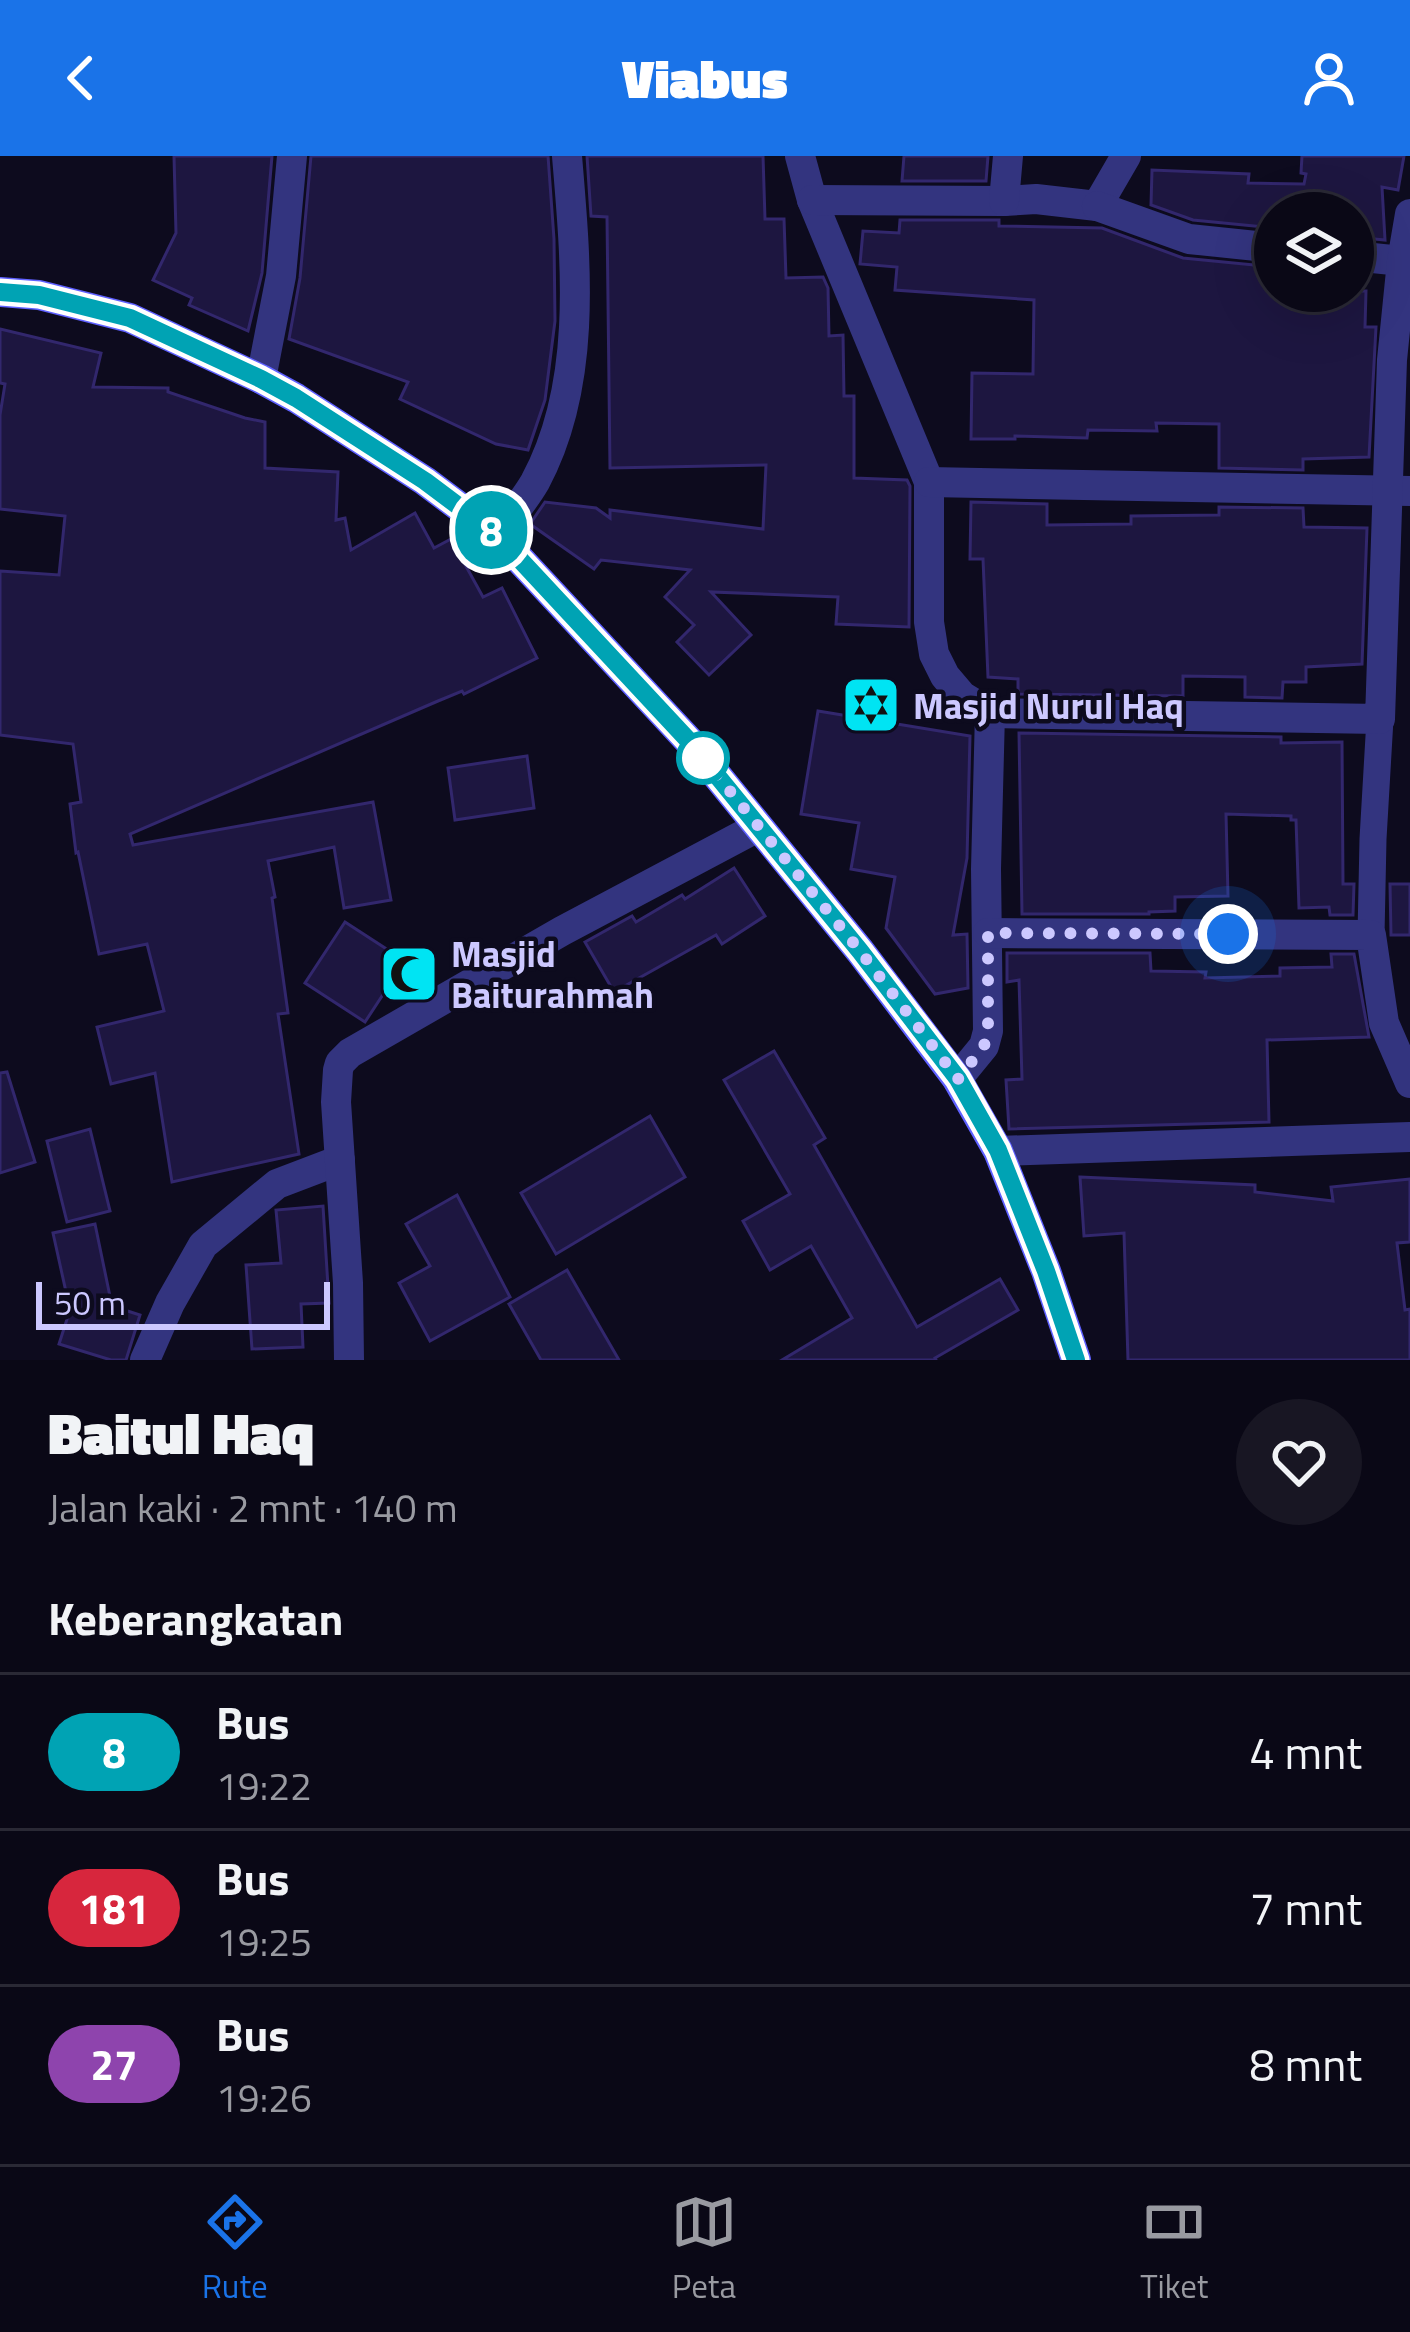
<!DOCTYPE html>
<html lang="id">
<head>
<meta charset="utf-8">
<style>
  body { margin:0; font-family:"Titillium Web",sans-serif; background:#181623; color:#f1f3f6; height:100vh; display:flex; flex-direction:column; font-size:45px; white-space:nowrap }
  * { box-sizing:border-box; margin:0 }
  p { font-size:39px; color:#999aa1 }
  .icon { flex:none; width:66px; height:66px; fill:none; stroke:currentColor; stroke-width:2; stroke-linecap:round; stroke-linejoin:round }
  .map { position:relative; height:1204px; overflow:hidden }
  .side { display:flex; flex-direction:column; background:#0a0816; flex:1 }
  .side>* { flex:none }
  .badge { padding:0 24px; border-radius:39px; font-size:42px; line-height:78px }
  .fabs { position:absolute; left:1254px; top:36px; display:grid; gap:24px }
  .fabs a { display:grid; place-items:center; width:120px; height:120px; border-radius:50%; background:#0a0816; box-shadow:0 12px 48px #0002,0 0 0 3px #2a2935; font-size:60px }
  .scale { position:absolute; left:36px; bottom:30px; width:294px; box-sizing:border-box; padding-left:12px; border:6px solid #ccc8ff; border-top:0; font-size:33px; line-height:42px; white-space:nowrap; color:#ccc8ff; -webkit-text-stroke:9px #0d0b1e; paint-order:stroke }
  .you { position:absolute; width:60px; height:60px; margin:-30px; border:9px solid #fff; border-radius:50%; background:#1a73e8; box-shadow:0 0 0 18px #1a73e833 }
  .map>.badge { position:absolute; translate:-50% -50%; box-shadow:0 0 0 6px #fff }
  h2 { padding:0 48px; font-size:45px; line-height:108px }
  .round { display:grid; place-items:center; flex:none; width:126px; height:126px; border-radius:63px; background:#181623 }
  .head { display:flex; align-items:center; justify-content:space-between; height:204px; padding:0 48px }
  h1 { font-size:57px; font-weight:800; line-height:90px }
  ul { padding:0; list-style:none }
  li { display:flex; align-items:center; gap:36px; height:156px; padding:0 48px; border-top:3px solid #2a2935 }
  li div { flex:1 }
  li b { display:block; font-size:45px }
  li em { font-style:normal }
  li .badge { min-width:132px; font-weight:700; text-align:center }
  header { display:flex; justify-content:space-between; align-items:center; height:156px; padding:0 48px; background:#1a73e8; color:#fff; font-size:54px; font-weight:800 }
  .dock { display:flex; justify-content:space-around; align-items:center; height:168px; border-top:3px solid #2a2935; background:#0a0816; font-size:33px; color:#999aa1 }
  .dock a { display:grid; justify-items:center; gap:6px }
  .dock .selected { color:#1a73e8 }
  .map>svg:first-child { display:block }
  .building { fill:#1d1640; stroke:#32276d; stroke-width:3 }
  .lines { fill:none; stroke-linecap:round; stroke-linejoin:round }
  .pedestrian { stroke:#33347f; stroke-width:27 }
  .minor { stroke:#33347f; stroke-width:30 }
  .secondary { stroke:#5f61ff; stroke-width:30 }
  .line-casing { stroke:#fff; stroke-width:27 }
  .line { stroke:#00a3b4; stroke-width:18 }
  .walk { stroke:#ccc8ff; stroke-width:12; stroke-dasharray:0 21.6 }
  .stop-dot { fill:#fff; stroke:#00a3b4; stroke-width:6 }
  .labels { text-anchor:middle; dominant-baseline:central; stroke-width:9; stroke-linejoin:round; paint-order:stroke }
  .poi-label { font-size:36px; font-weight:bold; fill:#ccc8ff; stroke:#0d0b1e; text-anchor:start }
</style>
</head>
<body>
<header><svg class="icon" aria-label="back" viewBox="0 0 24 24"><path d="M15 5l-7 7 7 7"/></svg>Viabus<svg class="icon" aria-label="person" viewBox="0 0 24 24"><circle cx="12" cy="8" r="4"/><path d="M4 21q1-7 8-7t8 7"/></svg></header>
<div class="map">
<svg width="1410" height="1204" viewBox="0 0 1410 1204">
  <rect width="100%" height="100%" fill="#0d0b1e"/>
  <g class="building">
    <polygon points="174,0 272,0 262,117 248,175 189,149 192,142 153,124 176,77"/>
    <polygon points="311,0 548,0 554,83 555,165 545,244 528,294 496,288 400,243 408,226 289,183 300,122"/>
    <polygon points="587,0 763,0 765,63 784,63 786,122 823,121 828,132 829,180 843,179 844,240 854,240 854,322 907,324 910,330 909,471 836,468 838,441 711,436 751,479 709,519 677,486 694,469 665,441 690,414 601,404 594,413 530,368 545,346 596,352 610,362 610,354 763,373 766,309 610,312 607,61 591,60"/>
    <polygon points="904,0 988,0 986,25 902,25"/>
    <polygon points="1302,0 1404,0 1398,34 1382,31 1385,84 1353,81 1353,57 1275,57 1275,72 1193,64 1151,49 1152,14 1249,18 1248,27 1304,28 1306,18 1301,17"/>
    <polygon points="900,64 999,64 999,70 1102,72 1183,102 1275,111 1275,135 1366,135 1365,171 1376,171 1369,301 1303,303 1303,314 1219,312 1219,268 1156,267 1157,275 1088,274 1087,282 1015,280 1015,283 971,283 972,217 1033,218 1034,144 895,134 897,111 860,108 863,75 899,77"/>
    <polygon points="0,173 101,197 93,231 168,232 168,236 245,262 265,266 265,312 338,316 336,364 345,362 351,394 415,357 434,392 451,383 483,441 502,432 537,502 464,538 462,535 438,545 130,678 133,689 373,646 391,744 344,752 334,691 268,705 275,741 272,742 288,857 278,858 299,998 172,1026 155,917 111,928 97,871 164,855 147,788 99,798 78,696 76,697 70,648 81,646 73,588 0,579 0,415 59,419 65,360 0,353 0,259 5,228 0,227"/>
    <polygon points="971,346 1047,348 1047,369 1131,368 1131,360 1219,359 1219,351 1303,352 1304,371 1367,372 1362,508 1306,511 1306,526 1283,526 1282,542 1245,541 1245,521 1183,520 1183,540 1018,538 1018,523 988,521 983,403 970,403"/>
    <polygon points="818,555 970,580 967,702 953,779 967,778 968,832 935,838 886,772 895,721 851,713 859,667 801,658"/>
    <polygon points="1019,577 1281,581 1281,587 1342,586 1343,728 1354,728 1353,759 1330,759 1329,751 1299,752 1296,664 1291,664 1291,660 1226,658 1228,740 1175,741 1175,755 1149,756 1149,758 1022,758"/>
    <polygon points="527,600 534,652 455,664 448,612"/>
    <polygon points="734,712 765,760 722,788 716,779 614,836 585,786 632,760 636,766 682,739 685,743"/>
    <polygon points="1390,728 1410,728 1410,779 1391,779"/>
    <polygon points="345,766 405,805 365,866 305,827"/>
    <polygon points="1007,797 1150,797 1151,815 1206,816 1205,822 1280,820 1280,812 1332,811 1331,798 1354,798 1369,881 1267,884 1269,966 1009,973 1006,924 1022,923 1019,824 1007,826"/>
    <polygon points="774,895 825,982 814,989 917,1171 1000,1123 1018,1154 935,1202 936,1204 782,1204 852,1162 811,1090 770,1114 743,1065 790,1038 724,924"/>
    <polygon points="7,916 35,1006 0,1017 0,917"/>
    <polygon points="650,960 685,1021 556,1098 521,1037"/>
    <polygon points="90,973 110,1055 67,1066 47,985"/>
    <polygon points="1080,1021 1255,1029 1255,1036 1333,1045 1331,1031 1410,1023 1410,1086 1397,1087 1405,1154 1410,1153 1410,1204 1128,1204 1124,1077 1084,1080"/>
    <polygon points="457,1039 510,1141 430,1185 399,1127 430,1110 406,1068"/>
    <polygon points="323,1050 329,1147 301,1148 303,1191 252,1193 246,1109 281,1107 276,1054"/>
    <polygon points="95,1068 112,1150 140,1159 126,1204 111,1204 59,1188 70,1154 53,1077"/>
    <polygon points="567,1114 597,1166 619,1204 541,1204 509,1148"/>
  </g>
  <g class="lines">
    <polyline class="pedestrian" points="1371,779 1373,683 1380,563"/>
    <g class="minor">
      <polyline points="800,0 812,44 929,326 929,466 934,498 945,520 962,540 990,557 986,713 988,875 984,890 957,923"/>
      <polyline points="812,44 1004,45 1036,43 1097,50 1126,0"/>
      <polyline points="1004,45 1008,0"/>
      <polyline points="1097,50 1189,83 1275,92"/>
      <polyline points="1353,100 1402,105"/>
      <polyline points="261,223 281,120 292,0"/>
      <polyline points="929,326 1410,335"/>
      <path d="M497 379C509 362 524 345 535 326 588 228 576 107 567 0"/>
      <polyline points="990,557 1380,563 1392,204 1402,105 1410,58"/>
      <polyline points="988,777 1371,779 1384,867 1410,927"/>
      <polyline points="998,995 1410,981"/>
      <polyline points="145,1204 170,1147 203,1089 277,1028 340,1004"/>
      <polyline points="349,1204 348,1127 336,946 338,914 340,907 350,897 562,775 758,671"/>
    </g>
    <polyline class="secondary" points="0,136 39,139 130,162 261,223 296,242 425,325 497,379 688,584 860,795 957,923 998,995 1046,1115 1076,1204"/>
  </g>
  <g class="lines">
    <g class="line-casing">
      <polyline id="line" points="0,136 39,139 130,162 261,223 296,242 425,325 497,379 688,584 860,795 958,923 998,994 1046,1115 1076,1204"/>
    </g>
    <use href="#line" class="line"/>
    <polyline class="walk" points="703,602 860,795 958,923 984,890 988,875 988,777 1228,778"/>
  </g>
  <defs>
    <g id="synagogue-square" transform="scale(3)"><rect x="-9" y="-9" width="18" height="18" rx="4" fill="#00e4f3" stroke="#0d0b1e"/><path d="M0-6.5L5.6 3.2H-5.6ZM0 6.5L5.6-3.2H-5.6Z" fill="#111"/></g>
    <g id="mosque-square" transform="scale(3)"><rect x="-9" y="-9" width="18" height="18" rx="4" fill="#00e4f3" stroke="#0d0b1e"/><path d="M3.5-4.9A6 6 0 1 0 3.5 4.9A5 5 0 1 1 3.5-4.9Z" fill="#111"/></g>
  </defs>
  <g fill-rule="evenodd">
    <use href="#synagogue-square" x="871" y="549"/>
    <use href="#mosque-square" x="409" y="818"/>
  </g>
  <circle class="stop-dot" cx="703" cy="602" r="24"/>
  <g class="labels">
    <g class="poi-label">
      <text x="913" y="549">Masjid Nurul Haq</text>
      <text x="451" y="797">Masjid<tspan x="451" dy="41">Baiturahmah</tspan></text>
    </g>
  </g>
</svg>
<div class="fabs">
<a><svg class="icon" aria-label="layers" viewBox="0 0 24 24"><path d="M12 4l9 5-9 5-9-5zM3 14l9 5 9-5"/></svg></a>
</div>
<div class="scale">50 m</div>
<div class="you" style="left:1228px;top:778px"></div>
<b class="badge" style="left:491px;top:374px;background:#00a3b4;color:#fff">8</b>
</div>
<section class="side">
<div class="head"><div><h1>Baitul Haq</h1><p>Jalan kaki · 2 mnt · 140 m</p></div><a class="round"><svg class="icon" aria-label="heart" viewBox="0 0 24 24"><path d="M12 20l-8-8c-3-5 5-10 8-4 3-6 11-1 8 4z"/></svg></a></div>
<h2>Keberangkatan</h2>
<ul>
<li><span class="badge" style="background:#00a3b4;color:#fff">8</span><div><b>Bus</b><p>19:22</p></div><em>4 mnt</em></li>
<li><span class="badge" style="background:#d7263d;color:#fff">181</span><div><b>Bus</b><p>19:25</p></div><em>7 mnt</em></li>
<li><span class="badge" style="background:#8e44ad;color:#fff">27</span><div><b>Bus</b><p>19:26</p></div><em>8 mnt</em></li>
</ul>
</section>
<nav class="dock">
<a class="selected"><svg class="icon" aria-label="directions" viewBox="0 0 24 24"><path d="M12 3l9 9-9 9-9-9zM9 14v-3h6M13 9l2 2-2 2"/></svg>Rute</a>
<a><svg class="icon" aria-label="map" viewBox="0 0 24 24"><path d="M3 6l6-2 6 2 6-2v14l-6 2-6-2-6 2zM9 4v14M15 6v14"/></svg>Peta</a>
<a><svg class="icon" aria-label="tickets" viewBox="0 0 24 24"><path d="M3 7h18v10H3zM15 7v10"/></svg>Tiket</a>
</nav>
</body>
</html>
